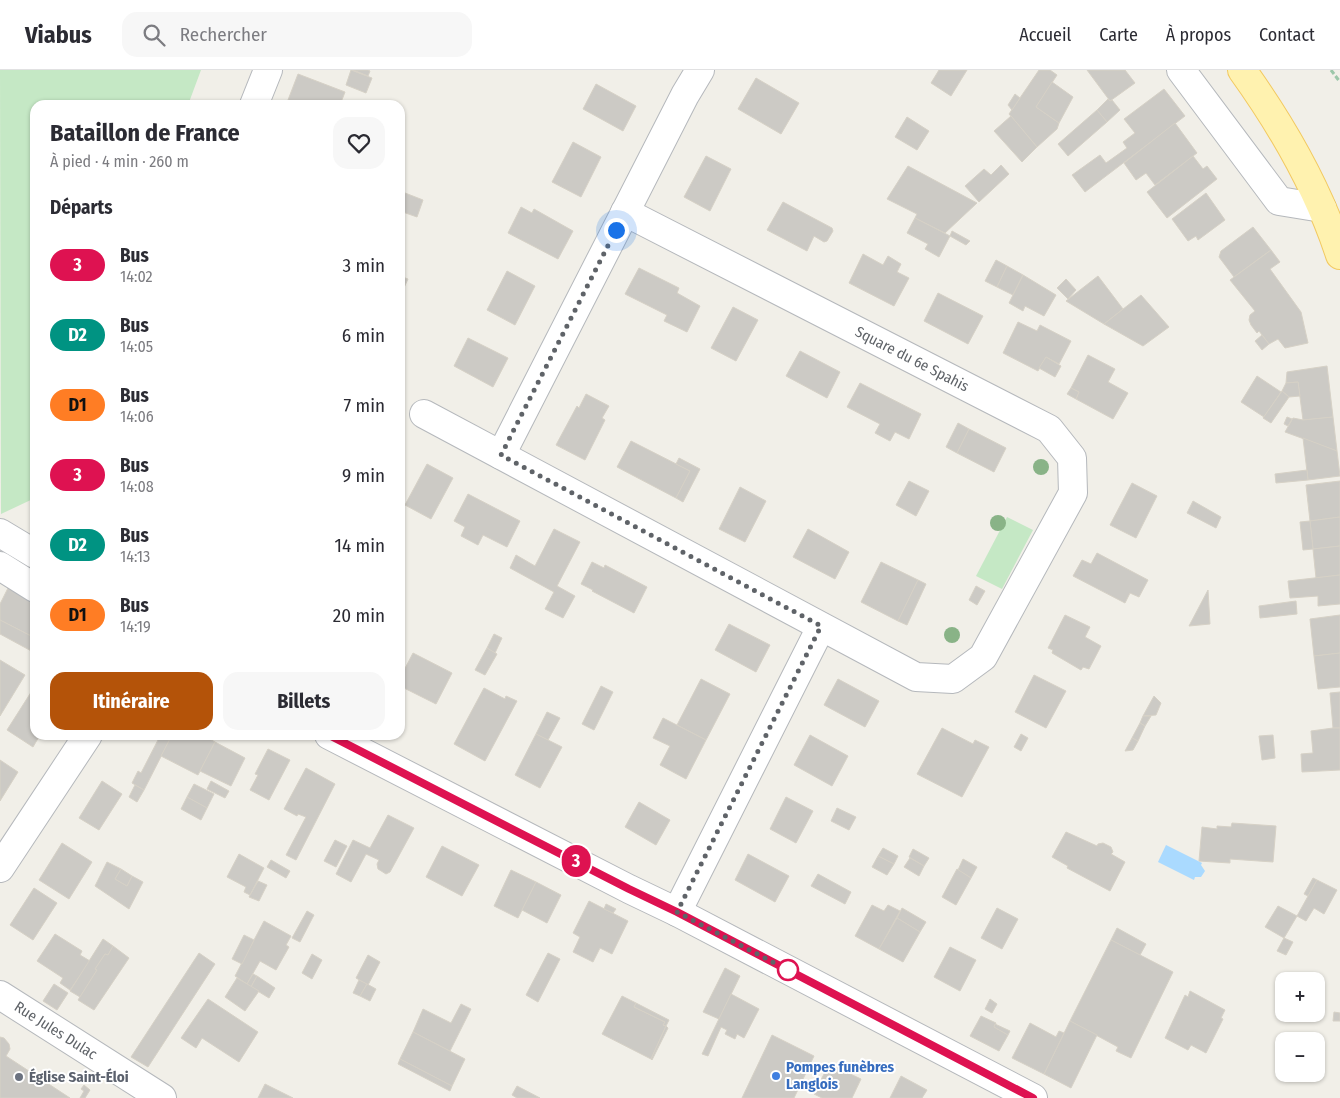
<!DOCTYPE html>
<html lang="fr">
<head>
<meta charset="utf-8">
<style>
  body { margin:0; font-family:"Fira Sans Condensed",sans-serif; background:#f7f7f7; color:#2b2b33; height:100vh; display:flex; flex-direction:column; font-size:19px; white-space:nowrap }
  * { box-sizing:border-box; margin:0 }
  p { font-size:16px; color:#7c7c81 }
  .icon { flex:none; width:28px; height:28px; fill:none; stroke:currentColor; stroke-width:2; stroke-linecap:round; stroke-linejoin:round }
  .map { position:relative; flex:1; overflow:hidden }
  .side { position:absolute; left:30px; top:30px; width:375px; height:640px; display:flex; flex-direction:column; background:#fff; border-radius:15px; box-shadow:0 1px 4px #0004 }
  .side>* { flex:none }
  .badge { padding:0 10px; border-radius:16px; font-size:18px; line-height:32px }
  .fabs { position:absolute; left:1275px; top:902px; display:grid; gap:10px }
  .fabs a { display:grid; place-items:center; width:50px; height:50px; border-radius:10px; background:#fff; box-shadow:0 1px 4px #0004; font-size:25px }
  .you { position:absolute; width:25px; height:25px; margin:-12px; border:4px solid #fff; border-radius:50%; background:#1a73e8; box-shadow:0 0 0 8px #1a73e833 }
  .map>.badge { position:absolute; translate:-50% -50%; box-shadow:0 0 0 2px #fff }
  h2 { padding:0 20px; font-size:19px; line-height:45px }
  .round { display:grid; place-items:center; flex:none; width:52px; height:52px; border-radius:15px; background:#f7f7f7 }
  .headline { display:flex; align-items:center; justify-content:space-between; height:85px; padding:0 20px }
  h1 { font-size:24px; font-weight:700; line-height:38px }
  .primary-button { display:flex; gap:10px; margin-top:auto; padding:10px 20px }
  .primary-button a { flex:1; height:58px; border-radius:15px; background:#b45309; color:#fff; font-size:20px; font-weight:700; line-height:58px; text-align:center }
  .primary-button a+a { background:#f7f7f7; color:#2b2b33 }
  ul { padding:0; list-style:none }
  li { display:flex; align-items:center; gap:15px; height:70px; padding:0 20px }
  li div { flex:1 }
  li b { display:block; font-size:19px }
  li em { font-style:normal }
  li .badge { min-width:55px; font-weight:700; text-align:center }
  header { display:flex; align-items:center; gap:30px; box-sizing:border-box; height:70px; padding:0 25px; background:#fff; border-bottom:1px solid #e1e1e2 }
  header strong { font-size:24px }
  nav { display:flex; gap:28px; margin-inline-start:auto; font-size:18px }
  .search { width:350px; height:45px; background:#f7f7f7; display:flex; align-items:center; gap:12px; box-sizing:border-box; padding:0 18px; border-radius:15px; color:#7c7c81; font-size:19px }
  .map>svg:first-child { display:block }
  .green { fill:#c5e8c5 }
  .water { fill:#aadaff }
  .building { fill:#cccac5; stroke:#d6d1c6 }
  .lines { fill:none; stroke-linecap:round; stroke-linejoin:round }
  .minor-casing { stroke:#b5b8bc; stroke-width:30 }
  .major-casing { stroke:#f2c960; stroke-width:30 }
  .path { stroke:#9cc7a9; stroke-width:3; stroke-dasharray:5 2.5; stroke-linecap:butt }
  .minor { stroke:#fff; stroke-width:28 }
  .major { stroke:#fff2af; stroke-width:28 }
  .tree { fill:#89b387 }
  .line-casing { stroke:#fff; stroke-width:11 }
  .line { stroke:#de1251; stroke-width:8 }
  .walk { stroke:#5f6368; stroke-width:5; stroke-dasharray:0 9 }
  .stop-dot { fill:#fff; stroke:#de1251; stroke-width:2.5 }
  .shop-dot { fill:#3f7fe0; stroke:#fff; stroke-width:2 }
  .worship-dot { fill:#6b7280; stroke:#fff; stroke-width:2 }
  .labels { text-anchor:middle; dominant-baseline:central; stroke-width:4; stroke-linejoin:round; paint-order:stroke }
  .street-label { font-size:15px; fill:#5f6368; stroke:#fff }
  .shop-label { font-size:15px; font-weight:bold; fill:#366cbe; stroke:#fff; text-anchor:start }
  .worship-label { font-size:15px; font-weight:bold; fill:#5b616d; stroke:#fff; text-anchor:start }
</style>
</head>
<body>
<header>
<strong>Viabus</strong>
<div class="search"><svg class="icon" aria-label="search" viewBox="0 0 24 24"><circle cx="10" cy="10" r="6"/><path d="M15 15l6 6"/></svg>Rechercher</div>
<nav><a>Accueil</a><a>Carte</a><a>À propos</a><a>Contact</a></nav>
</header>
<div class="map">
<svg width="1340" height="1028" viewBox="0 0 1340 1028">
  <rect width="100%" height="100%" fill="#f1efe8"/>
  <g class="green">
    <polygon points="0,0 201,0 188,35 35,35 35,428 1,444"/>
    <polygon points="1007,447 1033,460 1002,519 976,506"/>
  </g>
  <polygon class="water" points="1166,775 1202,793 1201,795 1205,801 1201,807 1195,807 1194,810 1158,792"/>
  <g class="building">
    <polygon points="351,0 372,8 366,23 346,15"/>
    <polygon points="353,0 368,0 370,1 368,6"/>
    <polygon points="939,0 967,0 951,26 931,13"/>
    <polygon points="1039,0 1050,0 1057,5 1036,37 1059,53 1057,59 1037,77 1009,44"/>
    <polygon points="1087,0 1125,0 1135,13 1110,31"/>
    <polygon points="298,4 345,22 340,35 301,35 288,30"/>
    <polygon points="756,8 799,33 781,64 738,39"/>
    <polygon points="1052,12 1073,27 1059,53 1036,37"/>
    <polygon points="596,14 636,36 623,61 583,39"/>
    <polygon points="1164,19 1185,46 1085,122 1072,105 1100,85 1106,93 1127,78 1123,72 1135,63 1124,49"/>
    <polygon points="1015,24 1020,28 1012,40 1008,35"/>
    <polygon points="1108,29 1110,31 1112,30 1120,40 1107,52 1097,40"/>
    <polygon points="1097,40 1107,52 1068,86 1058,74"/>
    <polygon points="1011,46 1037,77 1022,92 994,61"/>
    <polygon points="907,47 929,61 917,80 895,67"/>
    <polygon points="1175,53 1197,83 1155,115 1146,103 1136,110 1124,93"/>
    <polygon points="573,72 601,87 581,127 552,112"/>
    <polygon points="706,86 731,99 710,141 684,127"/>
    <polygon points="1193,86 1203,99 1207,96 1217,109 1167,148 1147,122"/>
    <polygon points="1001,95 1009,104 979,132 965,116 984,99 991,105"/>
    <polygon points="908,96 977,133 945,163 915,148 917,144 887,129"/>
    <polygon points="400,121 423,130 417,147 400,141"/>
    <polygon points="1206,123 1225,150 1198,170 1196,166 1188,171 1172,149"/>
    <polygon points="783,132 832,158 833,161 827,171 824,172 814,166 807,181 767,160"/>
    <polygon points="521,137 532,143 534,139 573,161 558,189 508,163"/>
    <polygon points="915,148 950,166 939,187 925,179 928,174 907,163"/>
    <polygon points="1253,157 1271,180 1234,207 1219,187 1221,181"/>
    <polygon points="952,161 970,171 966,175 950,166"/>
    <polygon points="1271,180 1280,192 1270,199 1301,242 1308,273 1285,278 1278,269 1269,274 1259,261 1257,263 1251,255 1249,250 1250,245 1255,241 1230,210"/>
    <polygon points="863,184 883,195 888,186 901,194 897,202 909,208 894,236 849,213"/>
    <polygon points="996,190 1007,196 997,217 985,211"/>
    <polygon points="1007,196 1023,205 1013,225 997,217"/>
    <polygon points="639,198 679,218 677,223 700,236 687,262 664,251 667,245 625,224"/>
    <polygon points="507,201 535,216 515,255 487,240"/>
    <polygon points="1023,205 1056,225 1044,246 1025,236 1023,241 1009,233"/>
    <polygon points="400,206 408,209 402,222 400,221"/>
    <polygon points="1098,206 1123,239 1104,254 1066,231"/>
    <polygon points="1066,209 1076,220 1068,229 1057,218"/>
    <polygon points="938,223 983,246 968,274 924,251"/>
    <polygon points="1141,225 1169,257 1143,276 1104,254"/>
    <polygon points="733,237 758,250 736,291 711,278"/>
    <polygon points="1018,252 1037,261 1040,255 1071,271 1059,294 1046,287 1038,301 1003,283"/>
    <polygon points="1262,265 1269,274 1262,280 1255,271"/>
    <polygon points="468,268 508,288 493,317 454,296"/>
    <polygon points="800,281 840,302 827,328 786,306"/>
    <polygon points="1088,285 1115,299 1108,312 1128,323 1113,349 1076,329 1079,322 1071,318"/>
    <polygon points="1046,287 1061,296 1055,307 1039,298"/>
    <polygon points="1327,296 1333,347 1303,350 1298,312 1286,313 1287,302"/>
    <polygon points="1257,306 1281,322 1264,347 1241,332"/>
    <polygon points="1298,312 1300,326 1289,327 1282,321 1286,313"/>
    <polygon points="860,313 921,344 909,369 895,362 890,371 875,363 880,354 847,337"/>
    <polygon points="1071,318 1079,322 1076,329 1067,324"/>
    <polygon points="1282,321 1289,327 1271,353 1263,348"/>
    <polygon points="586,324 609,336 602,348 605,350 585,390 556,375 577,336 579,338"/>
    <polygon points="1287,347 1292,349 1288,356 1284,354"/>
    <polygon points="1333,347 1337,381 1285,362 1293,348 1303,350"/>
    <polygon points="958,353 969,359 957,383 946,377"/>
    <polygon points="969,359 1006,378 994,402 957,383"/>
    <polygon points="1303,368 1337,381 1340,406 1308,410"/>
    <polygon points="631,371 690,401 676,428 617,397"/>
    <polygon points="679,388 700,399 683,432 676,428 690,401 676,394"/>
    <polygon points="427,394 453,408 431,449 405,435"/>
    <polygon points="1307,400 1308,410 1276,413 1275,404"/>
    <polygon points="909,411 929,421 916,446 896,435"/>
    <polygon points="1340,411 1340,447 1310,451 1306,415"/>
    <polygon points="1132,413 1157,426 1136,468 1110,455"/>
    <polygon points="740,417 766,431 745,472 719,459"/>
    <polygon points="468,424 520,451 507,477 483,465 478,475 461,466 465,457 454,451"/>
    <polygon points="1193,431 1221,447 1216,458 1187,443"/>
    <polygon points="1340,447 1340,476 1313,479 1310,451"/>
    <polygon points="1310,451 1313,479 1303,480 1300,452"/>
    <polygon points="554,459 580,472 557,516 575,526 563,548 545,539 554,522 510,498 516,485 535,496"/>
    <polygon points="808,459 849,482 835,509 793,487"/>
    <polygon points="1340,476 1340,505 1316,508 1313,479"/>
    <polygon points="1097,483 1148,510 1139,527 1130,523 1125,533 1073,506 1082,490 1091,494"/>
    <polygon points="592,492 604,498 605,495 647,517 634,543 592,521 593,520 581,514"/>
    <polygon points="881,492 918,510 898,551 861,532"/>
    <polygon points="1340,505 1340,534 1318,536 1318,526 1290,528 1288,511"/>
    <polygon points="918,510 926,514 907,555 898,551"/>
    <polygon points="976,516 985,521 977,535 969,530"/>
    <polygon points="8,518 35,532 35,568 0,550 0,534"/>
    <polygon points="1208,520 1210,554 1189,556"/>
    <polygon points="1296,531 1297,544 1260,548 1259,536"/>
    <polygon points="1065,545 1090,557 1085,567 1101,576 1089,599 1083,597 1081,600 1052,583 1053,580 1048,578"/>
    <polygon points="1340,545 1340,583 1314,586 1310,549"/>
    <polygon points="0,550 35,568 35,583 0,564"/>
    <polygon points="729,554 770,575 756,602 715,580"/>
    <polygon points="494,564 502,568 495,583 487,578"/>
    <polygon points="487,578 497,584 485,605 475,600"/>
    <polygon points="413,583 452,603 436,634 400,616 400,608"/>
    <polygon points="1340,583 1340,617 1318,619 1314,586"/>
    <polygon points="0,590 25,605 0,646"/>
    <polygon points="1034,605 1066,621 1046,658 1015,642"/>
    <polygon points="701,609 730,624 706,670 677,655"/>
    <polygon points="838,609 879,631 865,657 824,635"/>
    <polygon points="35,616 35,665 40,665 33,677 7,660"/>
    <polygon points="601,616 613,622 594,660 582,654"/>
    <polygon points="484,618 505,629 506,626 517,631 485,691 454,674"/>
    <polygon points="1340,622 1340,658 1333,658 1330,623"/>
    <polygon points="1154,626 1161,633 1156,645 1143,646"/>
    <polygon points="547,642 560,648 548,670 536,664"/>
    <polygon points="1143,646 1151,646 1145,656 1140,653"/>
    <polygon points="663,648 706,670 686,709 660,695 670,676 653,668"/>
    <polygon points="1140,653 1145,656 1138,671 1132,668"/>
    <polygon points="942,658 973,674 975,670 989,677 962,727 917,704"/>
    <polygon points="1333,658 1340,658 1340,700 1302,702 1301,684 1313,683 1311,661"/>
    <polygon points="536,664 562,677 540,718 515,705"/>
    <polygon points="1021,664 1028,668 1021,681 1014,677"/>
    <polygon points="154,665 172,665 144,720 132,713 138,701 141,703 159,668"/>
    <polygon points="172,665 203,665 215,672 198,705 161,686"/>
    <polygon points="810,665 848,686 832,716 794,695"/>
    <polygon points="1273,665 1275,688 1262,690 1259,666"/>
    <polygon points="1132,668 1138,671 1133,680 1125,681"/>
    <polygon points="215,672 245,688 231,716 200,701"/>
    <polygon points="268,679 290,690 269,730 250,720 258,705 255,704"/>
    <polygon points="0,690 18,702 0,731"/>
    <polygon points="306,698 335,714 296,790 286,785 306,747 298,744 297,746 284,739"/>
    <polygon points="102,711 122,724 99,760 79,748"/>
    <polygon points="211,711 229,721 225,728 207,719"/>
    <polygon points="194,714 214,724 207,738 187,727"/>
    <polygon points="135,715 144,720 137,732 129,727"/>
    <polygon points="187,727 207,738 201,750 181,739"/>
    <polygon points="786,727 813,741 796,773 770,759"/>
    <polygon points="639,732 670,750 656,775 625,757"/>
    <polygon points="837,738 856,747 849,760 831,751"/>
    <polygon points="388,745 414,758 390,802 386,804 378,799 377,794 379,790 366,784 351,812 336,804 353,770 370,778"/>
    <polygon points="1232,753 1276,756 1273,792 1230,789 1230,793 1199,791 1202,757 1217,759 1217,756 1231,757"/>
    <polygon points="1066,762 1097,776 1098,774 1103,773 1111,777 1113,782 1111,784 1125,792 1110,821 1067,798 1068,796 1052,787"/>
    <polygon points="335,770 347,776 336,797 324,791"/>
    <polygon points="62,773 92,792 69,829 39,810"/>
    <polygon points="442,776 479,795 462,826 426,807"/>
    <polygon points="883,778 898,786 894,794 878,786"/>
    <polygon points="913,779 929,788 924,796 909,787"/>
    <polygon points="239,784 264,798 250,825 244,822 246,817 227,807"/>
    <polygon points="748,784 789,806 775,832 735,810"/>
    <polygon points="878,786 894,794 887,805 872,797"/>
    <polygon points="910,788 924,796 919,806 904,797"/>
    <polygon points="963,789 977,797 971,808 958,800"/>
    <polygon points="271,790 290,801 286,808 267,797"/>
    <polygon points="107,792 121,799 115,809 127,816 132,806 143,812 129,839 95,816"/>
    <polygon points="121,799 132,806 127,816 115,809"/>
    <polygon points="957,799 971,808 956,835 942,827"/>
    <polygon points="511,800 536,812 518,848 494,836"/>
    <polygon points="818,804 851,822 845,834 811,816"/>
    <polygon points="1313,808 1317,810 1308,826 1304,824"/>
    <polygon points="1317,810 1337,820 1324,844 1314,838 1306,851 1297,846"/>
    <polygon points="258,811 267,815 259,831 249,827"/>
    <polygon points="536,812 561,825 547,853 522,840"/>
    <polygon points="34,818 57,833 33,870 10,855"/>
    <polygon points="589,831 628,851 612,884 600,878 593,892 573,882 580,867 573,863"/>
    <polygon points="606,834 616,839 613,843 604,839"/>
    <polygon points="872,835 884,841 888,835 900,841 879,879 855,866"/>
    <polygon points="1278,836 1297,846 1284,868 1265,857"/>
    <polygon points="902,838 926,852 920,862 897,848"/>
    <polygon points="997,838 1018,849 1002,879 981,868"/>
    <polygon points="307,841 314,845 300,872 292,868"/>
    <polygon points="897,848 920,862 903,892 879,879"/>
    <polygon points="264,851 291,866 286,875 289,877 276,900 260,891 247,914 235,906"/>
    <polygon points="1117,858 1146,874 1140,885 1111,870"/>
    <polygon points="55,864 82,881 80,885 90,891 70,920 60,913 63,908 37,891"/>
    <polygon points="244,865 254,870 242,894 232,889"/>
    <polygon points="1284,868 1293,872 1286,885 1277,881"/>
    <polygon points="103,869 113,876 108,885 105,884 95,899 97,900 80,927 70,921"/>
    <polygon points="1111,870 1173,902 1131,988 1116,981 1118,977 1070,951"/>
    <polygon points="113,876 129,888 94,940 78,930 97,900 95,899 105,884 108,885"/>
    <polygon points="950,877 976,890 960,921 934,907"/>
    <polygon points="199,883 215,894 148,997 131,987"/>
    <polygon points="548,883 560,889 538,932 526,925"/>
    <polygon points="312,884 322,890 312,909 302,903"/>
    <polygon points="368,885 380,892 368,915 356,908"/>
    <polygon points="725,898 740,906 719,949 703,942"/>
    <polygon points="253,904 257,906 251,917 247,914"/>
    <polygon points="257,906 275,918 269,928 251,917"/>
    <polygon points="237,908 259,921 245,941 225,927"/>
    <polygon points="359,910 367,914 360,926 353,923"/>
    <polygon points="54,914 68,923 57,940 43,931"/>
    <polygon points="367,914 376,919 370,931 360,926"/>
    <polygon points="1190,921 1225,940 1221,948 1223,949 1206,983 1191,975 1188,980 1165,968 1185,925 1188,927"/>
    <polygon points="731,924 759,939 744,968 737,964 735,969 725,964 727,960 721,957 708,986 702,984"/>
    <polygon points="622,926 636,933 634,937 665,952 663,955 666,956 651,989 602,964"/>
    <polygon points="208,929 258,962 239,992 202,968 196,978 181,968"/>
    <polygon points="990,929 997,934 992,943 985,939"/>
    <polygon points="636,933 669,950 666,956 663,955 665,952 634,937"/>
    <polygon points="461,934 471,939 450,981 413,962 423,939 451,953"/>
    <polygon points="1334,942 1340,943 1340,951 1333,951"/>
    <polygon points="981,946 996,953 994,957 1008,965 999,981 970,966"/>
    <polygon points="1070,951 1097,965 1071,1018 1044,1004"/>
    <polygon points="1030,953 1056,967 1059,961 1064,963 1044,1004 1012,988"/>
    <polygon points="995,954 1010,961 1008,965 994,957"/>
    <polygon points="666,956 668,958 652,990 651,989"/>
    <polygon points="413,962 465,989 452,1016 400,989"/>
    <polygon points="772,965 814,986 794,1028 742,1028"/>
    <polygon points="0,967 4,968 9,974 10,979 6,986 70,1028 0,1028"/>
    <polygon points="400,989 452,1016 450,1021 398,994"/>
    <polygon points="829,994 861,1009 852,1028 822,1028 814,1024"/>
    <polygon points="901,1006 927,1020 922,1028 890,1028"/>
    <polygon points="265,1014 293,1028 258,1028"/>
    <polygon points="84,1015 90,1020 85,1028 80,1028 84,1021 81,1019"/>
    <polygon points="517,1016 540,1028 517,1028 512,1025"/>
  </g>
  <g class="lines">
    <g class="minor-casing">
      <g id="minor">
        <polyline points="1181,0 1279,131 1322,138"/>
        <polyline points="254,35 268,0"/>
        <polyline points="424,344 916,607 953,609 983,587 1073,423 1072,388 1049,359 625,142"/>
        <polyline points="501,385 685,25 700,0"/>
        <polyline points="0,463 35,484"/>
        <polyline points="0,496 35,518"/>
        <polyline points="329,665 629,819 677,842 1033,1028"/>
        <polyline points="0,798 88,665"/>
        <polyline points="677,842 821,557"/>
        <path id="s1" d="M0 925 162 1028"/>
      </g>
    </g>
    <g class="major-casing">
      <path id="major" d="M1242 0C1283 57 1318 118 1340 185"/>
    </g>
    <polyline class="path" points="1331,0 1340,12"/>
    <use href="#minor" class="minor"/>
    <use href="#major" class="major"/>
  </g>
  <g class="tree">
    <circle cx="1041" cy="397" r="8"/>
    <circle cx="998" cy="453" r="8"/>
    <circle cx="952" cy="565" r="8"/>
  </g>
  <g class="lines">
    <g class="line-casing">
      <polyline id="line" points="329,665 629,819 677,842 1033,1028"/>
    </g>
    <use href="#line" class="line"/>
    <polyline class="walk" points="616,160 501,385 821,556 677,842 788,900"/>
  </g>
  <circle class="stop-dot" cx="788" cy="900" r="10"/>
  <circle class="shop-dot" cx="776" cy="1006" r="5"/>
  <circle class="worship-dot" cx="19" cy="1007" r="5"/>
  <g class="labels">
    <g class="street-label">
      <text transform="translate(912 289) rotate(27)">Square du 6e Spahis</text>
      <text stroke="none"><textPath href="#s1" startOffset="66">Rue Jules Dulac</textPath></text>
    </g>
    <g class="shop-label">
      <text x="786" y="997">Pompes funèbres<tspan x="786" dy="17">Langlois</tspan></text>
    </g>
    <g class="worship-label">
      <text x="29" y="1007">Église Saint-Éloi</text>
    </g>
  </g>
</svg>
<div class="fabs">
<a>+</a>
<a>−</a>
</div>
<div class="you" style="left:616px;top:160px"></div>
<b class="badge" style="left:576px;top:791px;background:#de1251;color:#fff">3</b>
<section class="side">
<div class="headline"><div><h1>Bataillon de France</h1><p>À pied · 4 min · 260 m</p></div><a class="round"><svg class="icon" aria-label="heart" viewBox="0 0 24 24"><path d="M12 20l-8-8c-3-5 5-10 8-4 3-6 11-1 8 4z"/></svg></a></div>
<h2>Départs</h2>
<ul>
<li><span class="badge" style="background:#de1251;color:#fff">3</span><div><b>Bus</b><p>14:02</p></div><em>3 min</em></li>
<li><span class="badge" style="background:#009382;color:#fff">D2</span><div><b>Bus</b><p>14:05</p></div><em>6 min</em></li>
<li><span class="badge" style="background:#ff7d24;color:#111">D1</span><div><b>Bus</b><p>14:06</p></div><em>7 min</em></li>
<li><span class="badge" style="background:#de1251;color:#fff">3</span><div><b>Bus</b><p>14:08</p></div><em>9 min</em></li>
<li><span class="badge" style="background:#009382;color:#fff">D2</span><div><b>Bus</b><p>14:13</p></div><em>14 min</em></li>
<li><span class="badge" style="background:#ff7d24;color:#111">D1</span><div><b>Bus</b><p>14:19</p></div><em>20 min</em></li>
</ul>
<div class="primary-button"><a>Itinéraire</a><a>Billets</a></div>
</section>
</div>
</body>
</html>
